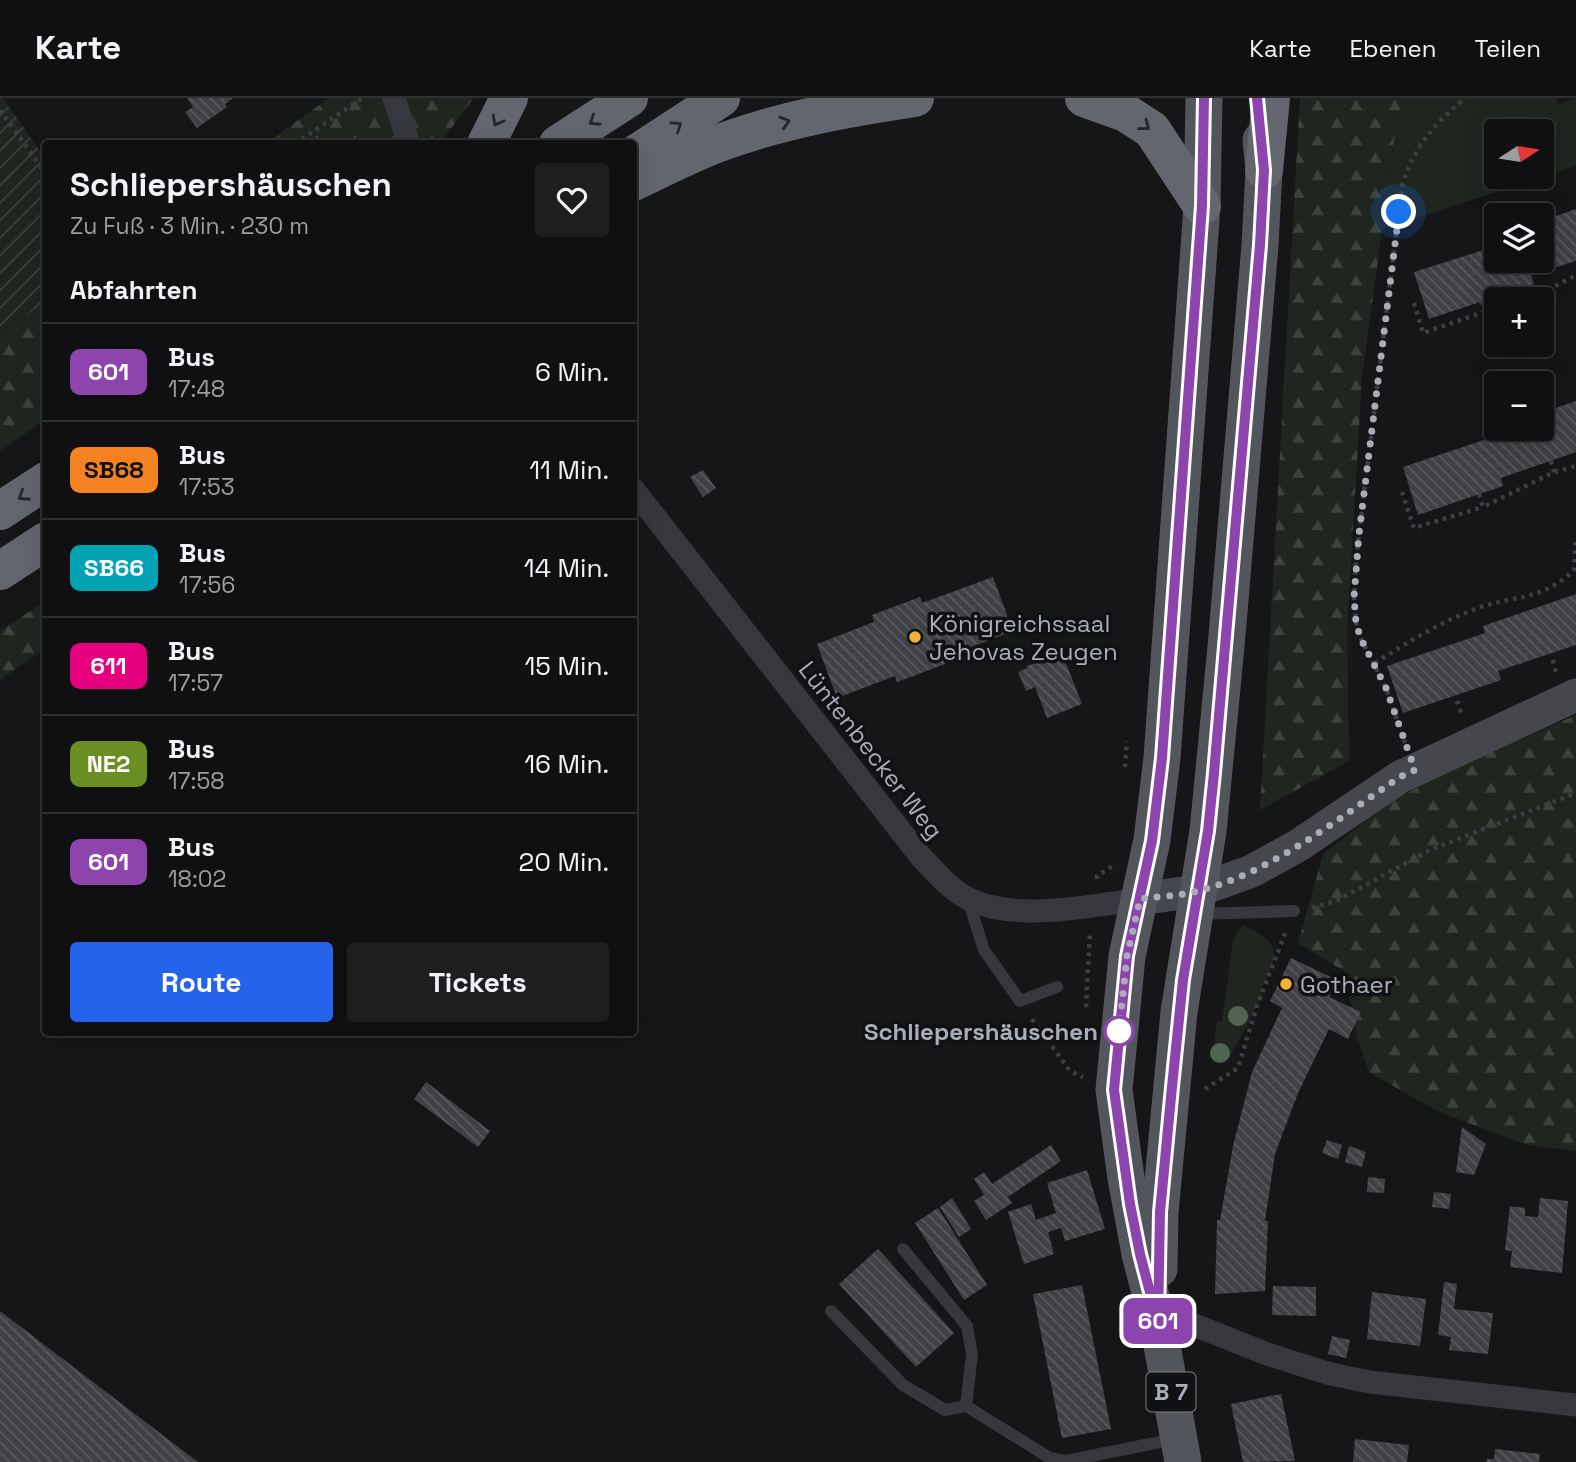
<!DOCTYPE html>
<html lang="de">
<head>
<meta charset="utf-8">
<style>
  body { margin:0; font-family:"Space Grotesk",sans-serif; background:#1e1e20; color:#f1f3f6; height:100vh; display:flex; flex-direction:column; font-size:26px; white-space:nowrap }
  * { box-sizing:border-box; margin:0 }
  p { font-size:23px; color:#9c9d9f }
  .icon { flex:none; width:38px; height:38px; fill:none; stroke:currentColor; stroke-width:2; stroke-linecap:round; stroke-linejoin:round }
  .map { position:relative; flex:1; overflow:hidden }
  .details { position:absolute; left:42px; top:42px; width:595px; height:896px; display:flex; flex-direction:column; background:#101012; border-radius:7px; box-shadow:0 7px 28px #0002,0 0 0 2px #303032 }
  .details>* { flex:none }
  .badge { padding:0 14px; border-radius:10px; font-size:24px; line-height:46px }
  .needle { width:46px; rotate:78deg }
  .fabs { position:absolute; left:1484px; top:21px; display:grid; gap:14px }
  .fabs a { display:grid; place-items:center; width:70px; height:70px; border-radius:7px; background:#101012; box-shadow:0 7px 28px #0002,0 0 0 2px #303032; font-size:35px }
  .you { position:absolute; width:35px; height:35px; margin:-18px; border:5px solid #fff; border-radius:50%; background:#1a73e8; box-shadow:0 0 0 10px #1a73e833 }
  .map>.badge { position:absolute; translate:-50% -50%; box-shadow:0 0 0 4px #fff }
  h2 { padding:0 28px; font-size:26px; line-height:63px }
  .round { display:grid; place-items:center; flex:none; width:74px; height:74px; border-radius:7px; background:#1e1e20 }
  .headline { display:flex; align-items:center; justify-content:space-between; height:119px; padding:0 28px }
  h1 { font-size:33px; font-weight:600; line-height:52px }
  .primary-button { display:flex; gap:14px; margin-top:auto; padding:14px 28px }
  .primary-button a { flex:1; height:80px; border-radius:7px; background:#2563eb; color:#fff; font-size:28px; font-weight:600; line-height:80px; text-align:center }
  .primary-button a+a { background:#1e1e20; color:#f1f3f6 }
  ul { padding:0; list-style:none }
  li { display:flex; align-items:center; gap:21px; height:98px; padding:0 28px; border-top:2px solid #303032 }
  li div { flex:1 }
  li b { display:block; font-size:26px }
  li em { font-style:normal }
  li .badge { min-width:77px; font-weight:700; text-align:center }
  header { display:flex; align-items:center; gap:42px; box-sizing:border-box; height:98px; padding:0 35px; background:#101012; border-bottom:2px solid #303032 }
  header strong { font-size:33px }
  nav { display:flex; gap:38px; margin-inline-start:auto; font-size:24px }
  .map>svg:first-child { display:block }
  .grass { fill:#1e261f; fill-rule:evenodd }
  .forest { fill:url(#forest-firs) }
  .garden { fill:url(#garden-furrows) }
  .building { fill:url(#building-back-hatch) }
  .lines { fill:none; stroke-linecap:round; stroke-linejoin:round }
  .path { stroke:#3d3f44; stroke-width:4.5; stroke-dasharray:3.5 5; stroke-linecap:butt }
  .lane { stroke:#37383d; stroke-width:12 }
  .street { stroke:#37383d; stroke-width:23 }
  .secondary { stroke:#45474d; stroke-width:33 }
  .primary { stroke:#53555c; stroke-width:37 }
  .highway { stroke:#63666e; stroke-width:38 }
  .tree { fill:#506452 }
  .oneway { stroke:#26262a }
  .line-casing { stroke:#fff; stroke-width:16 }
  .line { stroke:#8e44ad; stroke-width:10 }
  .walk { stroke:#a8adb8; stroke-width:7; stroke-dasharray:0 12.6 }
  .poi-dot { fill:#f2b134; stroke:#111113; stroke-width:2.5 }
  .stop-dot { fill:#fff; stroke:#8e44ad; stroke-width:3.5 }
  .labels { text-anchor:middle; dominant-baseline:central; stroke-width:7; stroke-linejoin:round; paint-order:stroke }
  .shield { fill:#111113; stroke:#7b7e86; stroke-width:2 }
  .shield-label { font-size:23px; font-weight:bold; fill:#a8adb8 }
  .poi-label { font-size:24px; fill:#a8adb8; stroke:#111113; text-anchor:start }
  .street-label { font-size:24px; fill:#a8adb8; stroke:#111113 }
  .stop-label { font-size:24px; font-weight:bold; fill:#a8adb8; stroke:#111113; text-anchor:end }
</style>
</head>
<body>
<header>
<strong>Karte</strong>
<nav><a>Karte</a><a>Ebenen</a><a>Teilen</a></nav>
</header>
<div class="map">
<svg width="1576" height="1364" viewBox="0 0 1576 1364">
  <defs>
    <pattern id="forest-firs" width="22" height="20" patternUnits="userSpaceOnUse" patternTransform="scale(1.75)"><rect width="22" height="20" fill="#1e261f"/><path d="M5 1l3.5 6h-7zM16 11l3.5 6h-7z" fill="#3c433d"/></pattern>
    <pattern id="garden-furrows" width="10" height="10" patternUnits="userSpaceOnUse" patternTransform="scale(1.75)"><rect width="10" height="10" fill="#1e261f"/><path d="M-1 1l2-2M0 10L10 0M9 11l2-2" fill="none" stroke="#3c433d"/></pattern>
    <pattern id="building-back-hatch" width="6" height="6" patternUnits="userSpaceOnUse" patternTransform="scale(1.75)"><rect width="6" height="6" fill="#404145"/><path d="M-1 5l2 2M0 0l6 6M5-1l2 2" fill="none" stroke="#595a5e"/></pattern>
  </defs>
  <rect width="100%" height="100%" fill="#161618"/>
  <g class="grass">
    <path d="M1413 0H1556L1558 6 1576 0V68L1382 131 1398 14ZM1496 33H1542V79H1496Z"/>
    <path d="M1244 827C1286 849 1277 857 1260 894L1263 897 1230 959 1222 963 1213 956 1217 923H1222L1233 843 1238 832Z"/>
  </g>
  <g class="forest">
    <polygon points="329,0 474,0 440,45 265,46"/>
    <polygon points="1300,0 1413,0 1398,14 1362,279 1347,533 1349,663 1260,712"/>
    <polygon points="45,203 45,322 0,353 0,237"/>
    <polygon points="45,503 45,551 0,582 0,533"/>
    <polygon points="1576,617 1576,1053 1527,1047 1439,1014 1369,974 1357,939 1345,874 1298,845 1323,756 1389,705 1448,673"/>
  </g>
  <polygon class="garden" points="0,0 3,0 45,60 46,203 0,237"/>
  <g class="building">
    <polygon points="187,0 233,0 225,6 227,9 197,30 185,14 193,9"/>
    <polygon points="1576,111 1576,163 1531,177 1534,186 1429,221 1414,174 1496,148 1496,163 1542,163 1542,123"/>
    <polygon points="1576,303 1576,354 1501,380 1503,388 1418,417 1403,369 1487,341 1485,334 1496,330 1542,331 1542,315"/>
    <polygon points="703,372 716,390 703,399 690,379"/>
    <polygon points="993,479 1013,533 943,560 945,566 897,584 895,578 837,600 817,546 874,524 872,517 920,499 922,505"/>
    <polygon points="1576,496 1576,547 1498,573 1501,582 1403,615 1387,568 1485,535 1483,528"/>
    <polygon points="1062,555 1082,606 1047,620 1035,589 1026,593 1018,574 1027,570 1027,568"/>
    <polygon points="1291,860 1337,882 1329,899 1361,914 1348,941 1329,931 1298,995 1275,1056 1265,1123 1268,1123 1265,1193 1215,1196 1217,1122 1220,1122 1233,1048 1252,974 1282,910 1270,903"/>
    <polygon points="426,984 490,1033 478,1049 414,1001"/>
    <polygon points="1462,1029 1486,1046 1474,1077 1456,1074"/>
    <polygon points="1327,1042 1342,1047 1338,1061 1322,1055"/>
    <polygon points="1051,1047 1061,1063 1008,1099 1012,1105 986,1122 974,1103 984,1097 974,1081 984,1074 992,1086"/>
    <polygon points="1349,1048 1366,1054 1362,1069 1345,1064"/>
    <polygon points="1087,1072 1105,1131 1065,1143 1061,1130 1048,1134 1054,1156 1024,1166 1008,1114 1031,1106 1036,1122 1056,1115 1047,1085"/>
    <polygon points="1368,1079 1385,1081 1384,1095 1367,1094"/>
    <polygon points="1434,1094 1451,1096 1449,1111 1432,1109"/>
    <polygon points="952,1100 971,1131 959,1139 940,1109"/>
    <polygon points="1540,1100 1568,1103 1562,1175 1510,1169 1512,1153 1505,1152 1510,1108 1525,1110 1525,1118 1538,1119"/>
    <polygon points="938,1110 987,1187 964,1202 915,1125"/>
    <polygon points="878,1151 954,1235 916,1269 839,1186"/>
    <polygon points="1444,1184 1457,1186 1454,1211 1493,1215 1488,1256 1449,1252 1451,1239 1438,1237"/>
    <polygon points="1082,1187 1111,1331 1062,1340 1033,1196"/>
    <polygon points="1273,1188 1316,1189 1316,1218 1272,1217"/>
    <polygon points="1372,1194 1426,1201 1420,1248 1367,1241"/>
    <polygon points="0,1213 198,1364 0,1364"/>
    <polygon points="1332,1238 1350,1242 1346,1260 1328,1256"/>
    <polygon points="1281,1296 1295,1363 1243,1364 1231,1306"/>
    <polygon points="1355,1341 1409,1347 1407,1364 1353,1364"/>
    <polygon points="1495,1351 1540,1356 1539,1364 1486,1364 1487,1361 1494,1361"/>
  </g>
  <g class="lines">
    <g class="path">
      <polyline points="0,12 46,76"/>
      <polyline points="295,46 362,0"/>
      <polyline points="1524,201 1540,196 1576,177"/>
      <polyline points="1481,203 1485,214"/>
      <polyline points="1414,205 1423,235 1496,210"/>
      <polyline points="1551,363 1554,374"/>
      <polyline points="1402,394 1414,430 1483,409"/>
      <polyline points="1479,396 1483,409 1554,374 1576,368"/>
      <polyline points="1553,562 1556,574"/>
      <path d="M1375 565C1406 545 1439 525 1475 511 1512 497 1541 504 1574 472L1576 440"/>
      <polyline points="1457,603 1462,618"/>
      <path d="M1405 645 1386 590 1361 541 1356 525 1354 499 1356 460 1402 88C1413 51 1435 24 1466 0"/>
      <polyline points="1125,669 1127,643"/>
      <polyline points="1097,781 1097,778 1114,767"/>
      <polyline points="1312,810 1336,803 1430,752 1576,695"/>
      <polyline points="1086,909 1090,834"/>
      <polyline points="1032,921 1070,973 1083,979"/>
      <polyline points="1205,991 1238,970 1257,908 1286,833"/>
    </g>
    <g class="lane">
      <polyline points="968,801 984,852 1020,903 1057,889"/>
      <polyline points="1197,816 1294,813"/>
      <polyline points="903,1151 967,1228 972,1256 966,1308 1050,1360 1066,1363 1175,1341"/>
      <polyline points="831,1213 903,1287 945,1312 966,1308"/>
    </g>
    <g class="street">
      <polyline points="394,0 409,46"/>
      <path d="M634 392 921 759C936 774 950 792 969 801 1016 824 1090 808 1140 801"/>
      <polyline points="1158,1225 1197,1228 1267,1256 1327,1275 1369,1284 1576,1307"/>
    </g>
    <polyline class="secondary" points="1140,801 1197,793 1252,773 1299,747 1400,679 1576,597"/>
    <g class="primary">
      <polyline points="1159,1171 1160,1114 1179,914 1208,733 1226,549 1260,147 1264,72 1261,42"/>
      <polyline points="1183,1364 1158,1225 1140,1156 1126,1080 1114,992 1127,858 1152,742 1162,660 1202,108 1204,0"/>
    </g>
    <g class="highway">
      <polyline points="1084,0 1126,15 1152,32 1202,108"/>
      <polyline points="486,46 509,0"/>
      <polyline points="558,46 629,0"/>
      <polyline points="634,57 721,0"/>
      <polyline points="1264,72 1271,0"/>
      <path d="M634 84C663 70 692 55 722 44 785 21 849 10 915 0"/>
      <polyline points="0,413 46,383"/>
      <polyline points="0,473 46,443"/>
    </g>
  </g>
  <g class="tree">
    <circle cx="1238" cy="918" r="10"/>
    <circle cx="1220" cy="955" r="10"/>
  </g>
  <defs><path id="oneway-chevron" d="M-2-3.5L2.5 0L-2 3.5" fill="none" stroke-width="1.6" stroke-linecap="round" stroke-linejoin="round" transform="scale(1.75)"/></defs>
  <g class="oneway">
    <use href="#oneway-chevron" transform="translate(497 23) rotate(118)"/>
    <use href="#oneway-chevron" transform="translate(594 23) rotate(147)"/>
    <use href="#oneway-chevron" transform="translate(785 24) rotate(-17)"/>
    <use href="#oneway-chevron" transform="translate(677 28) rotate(-33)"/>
    <use href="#oneway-chevron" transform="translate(1145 28) rotate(38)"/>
    <use href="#oneway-chevron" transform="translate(23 398) rotate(147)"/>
  </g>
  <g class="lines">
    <g class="line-casing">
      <polyline id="line" points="1204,0 1202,108 1162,660 1152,743 1127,858 1114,992 1130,1106 1140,1156 1158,1225 1160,1114 1172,989 1183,882 1208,733 1214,675 1260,147 1264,72 1257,0"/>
    </g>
    <use href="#line" class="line"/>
    <path class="walk" d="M1119 933 1127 858 1140 801C1159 798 1180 798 1198 793 1273 774 1337 721 1400 679L1415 672 1386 590 1361 541 1356 525 1354 499 1359 436 1399 114"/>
  </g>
  <g class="poi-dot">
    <circle cx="915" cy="539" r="7"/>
    <circle cx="1286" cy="886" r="7"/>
  </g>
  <circle class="stop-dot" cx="1119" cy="933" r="14"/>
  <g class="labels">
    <rect class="shield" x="1146.5" y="1274.5" width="49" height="39" rx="5"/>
    <g class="shield-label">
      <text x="1171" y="1294">B 7</text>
    </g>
    <g class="poi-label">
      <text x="929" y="525">Königreichssaal<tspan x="929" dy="28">Jehovas Zeugen</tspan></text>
      <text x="1300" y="886">Gothaer</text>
    </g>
    <g class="street-label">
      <text transform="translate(871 652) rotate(52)">Lüntenbecker Weg</text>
    </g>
    <g class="stop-label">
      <text x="1098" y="933">Schliepershäuschen</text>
    </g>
  </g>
</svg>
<div class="fabs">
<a><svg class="needle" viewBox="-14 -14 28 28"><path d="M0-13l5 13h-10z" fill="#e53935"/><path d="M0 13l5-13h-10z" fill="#9c9d9f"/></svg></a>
<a><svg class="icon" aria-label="layers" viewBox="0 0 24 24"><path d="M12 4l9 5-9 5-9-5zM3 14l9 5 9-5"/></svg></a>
<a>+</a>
<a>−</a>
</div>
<div class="you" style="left:1399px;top:114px"></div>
<b class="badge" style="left:1158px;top:1223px;background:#8e44ad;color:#fff">601</b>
<section class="details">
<div class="headline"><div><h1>Schliepershäuschen</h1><p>Zu Fuß · 3 Min. · 230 m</p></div><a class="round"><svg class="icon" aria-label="heart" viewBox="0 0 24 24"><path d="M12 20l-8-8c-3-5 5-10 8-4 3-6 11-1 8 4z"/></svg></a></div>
<h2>Abfahrten</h2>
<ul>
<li><span class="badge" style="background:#8e44ad;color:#fff">601</span><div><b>Bus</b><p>17:48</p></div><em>6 Min.</em></li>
<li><span class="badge" style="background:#f58220;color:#111">SB68</span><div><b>Bus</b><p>17:53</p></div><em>11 Min.</em></li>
<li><span class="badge" style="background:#00a3b4;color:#fff">SB66</span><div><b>Bus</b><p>17:56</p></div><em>14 Min.</em></li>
<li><span class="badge" style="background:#e6007e;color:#fff">611</span><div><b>Bus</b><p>17:57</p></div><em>15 Min.</em></li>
<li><span class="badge" style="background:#6b8e23;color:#fff">NE2</span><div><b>Bus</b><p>17:58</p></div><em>16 Min.</em></li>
<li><span class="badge" style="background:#8e44ad;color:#fff">601</span><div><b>Bus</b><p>18:02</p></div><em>20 Min.</em></li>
</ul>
<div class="primary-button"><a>Route</a><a>Tickets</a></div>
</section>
</div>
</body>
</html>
